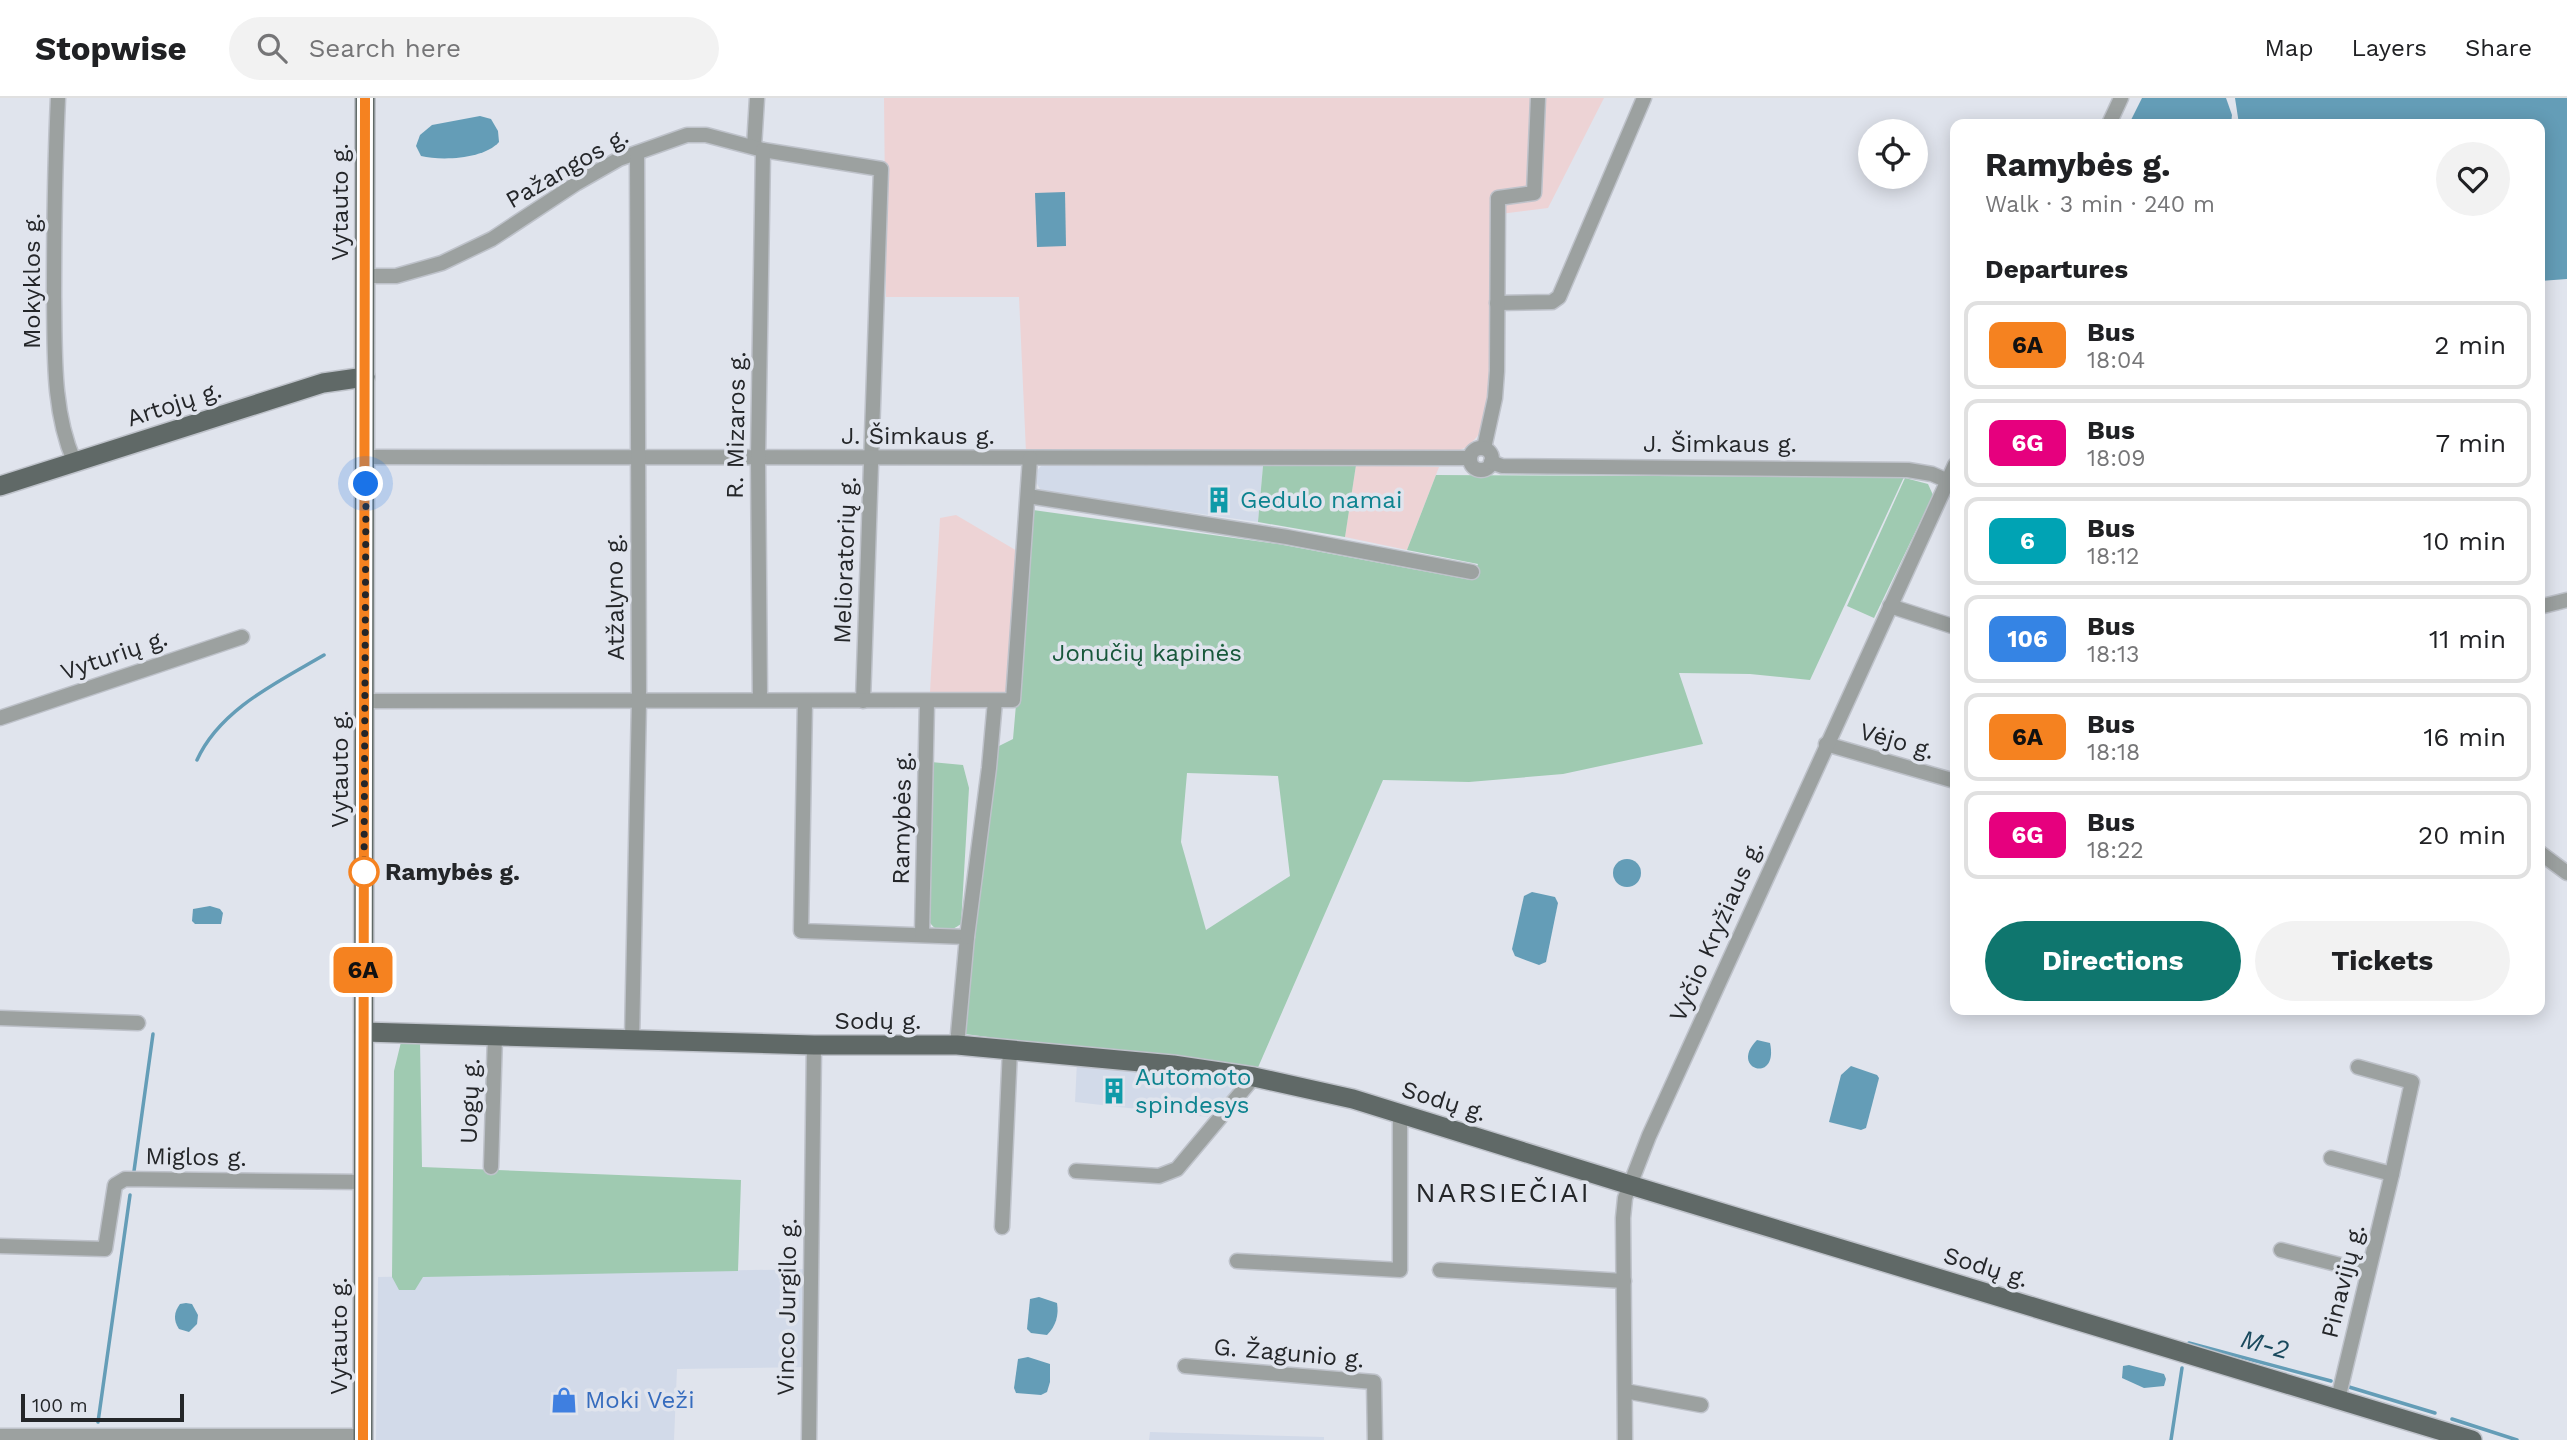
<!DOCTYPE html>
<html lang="en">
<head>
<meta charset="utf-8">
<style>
  body { margin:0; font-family:"Work Sans",sans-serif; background:#f2f2f2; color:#202124; height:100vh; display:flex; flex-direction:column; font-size:26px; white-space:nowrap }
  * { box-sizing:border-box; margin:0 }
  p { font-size:23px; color:#757577 }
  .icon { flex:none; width:38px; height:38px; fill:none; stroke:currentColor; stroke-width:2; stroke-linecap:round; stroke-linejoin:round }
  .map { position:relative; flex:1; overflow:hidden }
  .side { position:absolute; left:1950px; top:21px; width:595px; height:896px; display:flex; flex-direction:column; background:#fff; border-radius:14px; box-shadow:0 4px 18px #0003 }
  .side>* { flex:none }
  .badge { padding:0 14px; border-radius:10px; font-size:24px; line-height:46px }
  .buttons { position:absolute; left:1858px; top:21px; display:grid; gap:14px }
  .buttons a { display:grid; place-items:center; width:70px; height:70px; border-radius:50%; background:#fff; box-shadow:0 4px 18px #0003; font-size:35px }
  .scale { position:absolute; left:21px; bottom:18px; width:163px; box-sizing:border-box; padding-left:7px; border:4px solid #242629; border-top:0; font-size:19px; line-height:24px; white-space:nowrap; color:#242629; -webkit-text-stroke:5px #e0e4ed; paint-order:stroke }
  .you { position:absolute; width:35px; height:35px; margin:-18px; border:5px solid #fff; border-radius:50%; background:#1a73e8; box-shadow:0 0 0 10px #1a73e833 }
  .map>.badge { position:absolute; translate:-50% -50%; box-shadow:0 0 0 4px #fff }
  h2 { padding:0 35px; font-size:26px; line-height:63px }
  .round { display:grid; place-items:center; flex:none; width:74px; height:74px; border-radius:37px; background:#f2f2f2 }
  .head { display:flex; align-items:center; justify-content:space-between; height:119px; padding:0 35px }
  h1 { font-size:33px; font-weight:700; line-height:52px }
  .cta { display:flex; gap:14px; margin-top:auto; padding:14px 35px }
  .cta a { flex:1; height:80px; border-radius:42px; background:#0f766e; color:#fff; font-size:28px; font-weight:700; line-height:80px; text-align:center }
  .cta a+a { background:#f2f2f2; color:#202124 }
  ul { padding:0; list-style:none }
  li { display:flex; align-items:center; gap:21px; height:88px; margin:0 14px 10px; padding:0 21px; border:4px solid #e0e0e0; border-radius:14px }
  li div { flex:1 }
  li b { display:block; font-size:26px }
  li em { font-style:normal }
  li .badge { min-width:77px; font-weight:700; text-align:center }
  header { display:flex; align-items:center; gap:42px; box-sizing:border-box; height:98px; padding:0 35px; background:#fff; border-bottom:2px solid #e0e0e0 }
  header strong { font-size:33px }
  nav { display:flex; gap:38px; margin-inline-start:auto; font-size:24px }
  .search { width:490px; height:63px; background:#f2f2f2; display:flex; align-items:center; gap:18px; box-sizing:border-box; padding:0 24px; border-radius:38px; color:#757577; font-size:26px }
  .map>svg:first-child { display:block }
  .built { fill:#d2dae9 }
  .industrial { fill:#edd3d5 }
  .green { fill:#9fcab1; fill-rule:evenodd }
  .water { fill:#649db7 }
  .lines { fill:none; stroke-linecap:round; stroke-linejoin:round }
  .stream { stroke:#649db7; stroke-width:3.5 }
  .minor-casing { stroke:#bec2ca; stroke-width:17 }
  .major-casing { stroke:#bec2ca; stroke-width:22 }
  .minor { stroke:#9ca1a0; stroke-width:14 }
  .major { stroke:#606967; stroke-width:19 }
  .line-casing { stroke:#fff; stroke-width:16 }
  .line { stroke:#f58220; stroke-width:10 }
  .walk { stroke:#242629; stroke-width:7; stroke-dasharray:0 12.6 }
  .stop-dot { fill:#fff; stroke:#f58220; stroke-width:3.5 }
  .labels { text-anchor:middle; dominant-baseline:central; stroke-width:7; stroke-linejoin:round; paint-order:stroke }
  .street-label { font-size:24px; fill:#242629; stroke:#e0e4ed }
  .culture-label { font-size:24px; fill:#0d838f; stroke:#e0e4ed; text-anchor:start }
  .park-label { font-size:24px; fill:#18583b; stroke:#e0e4ed }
  .stop-label { font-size:24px; font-weight:bold; fill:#242629; stroke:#e0e4ed; text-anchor:start }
  .shop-label { font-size:24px; fill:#366cbe; stroke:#e0e4ed; text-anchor:start }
  .water-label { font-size:26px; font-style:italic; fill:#19495d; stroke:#e0e4ed }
  .quarter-label { font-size:28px; letter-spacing:2px; fill:#242629; stroke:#e0e4ed }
</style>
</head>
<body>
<header>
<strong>Stopwise</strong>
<div class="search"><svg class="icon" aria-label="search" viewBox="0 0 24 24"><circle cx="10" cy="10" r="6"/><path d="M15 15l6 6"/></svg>Search here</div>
<nav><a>Map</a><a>Layers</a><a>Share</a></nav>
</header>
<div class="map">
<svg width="2567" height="1342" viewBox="0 0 2567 1342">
  <rect width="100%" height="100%" fill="#e0e4ed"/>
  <g class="built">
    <polygon points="1041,368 1263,368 1258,424 1053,395 1040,391 1036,384 1035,375"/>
    <polygon points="1077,963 1242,982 1208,1019 1075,1004"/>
    <polygon points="811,1171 809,1269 677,1271 674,1342 376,1342 378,1179"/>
    <polygon points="1150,1334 1324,1339 1324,1342 1149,1342"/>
  </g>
  <g class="industrial">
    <polygon points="884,0 1604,0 1548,110 1492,117 1489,315 1484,329 1476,340 1467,349 1455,354 1026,354 1019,199 886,199"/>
    <polygon points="1356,367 1439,369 1407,452 1345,439"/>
    <polygon points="956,417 1019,454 1011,590 1006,594 930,594 940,420"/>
  </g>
  <g class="green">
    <polygon points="1356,367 1345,439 1258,424 1263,368"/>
    <path d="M1436 377 1904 379 1810 582 1750 576 1679 575 1703 646 1563 676 1469 684 1383 682 1256 974 965 936 991 652 1013 641 1033 412 1278 446 1471 482 1478 466 1407 452ZM1187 675 1278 678 1290 778 1206 832 1181 744Z"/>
    <polygon points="1905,380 1928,386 1933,397 1874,520 1847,508"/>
    <path d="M931 664 963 667 969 690 961 826C950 834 937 837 929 823 925 815 928 799 929 790 932 748 931 706 931 664Z"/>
    <polygon points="420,943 422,1069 741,1082 738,1173 423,1179 415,1192 399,1192 392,1179 394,973 401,944"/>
  </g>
  <g class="water">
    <polygon points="2142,0 2226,0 2232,17 2231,26 2129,26"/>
    <polygon points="2235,0 2567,0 2567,181 2539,183 2539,26 2239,26"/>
    <path d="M480 18 491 21 498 33 499 44C484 61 442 63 421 58L416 48 420 37 432 27Z"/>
    <polygon points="1065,94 1066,148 1037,149 1035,95"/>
    <circle cx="1627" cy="775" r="14"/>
    <polygon points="1532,794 1555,799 1558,805 1546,864 1539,867 1515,858 1512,851 1524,798"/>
    <polygon points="210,808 220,811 223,815 221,826 195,826 192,823 193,811"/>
    <path d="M1757 942 1770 945C1779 987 1728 971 1757 942Z"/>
    <polygon points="1851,968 1877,977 1879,980 1866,1030 1861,1032 1829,1024 1841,977"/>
    <path d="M1039 1199 1057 1205C1059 1217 1056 1228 1047 1237L1031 1235 1027 1231 1030 1201Z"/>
    <path d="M186 1205 192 1206 198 1217 197 1226 189 1234 179 1231C173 1222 174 1214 180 1206Z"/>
    <polygon points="1028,1259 1050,1266 1050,1284 1047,1294 1041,1297 1016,1295 1014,1290 1018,1261"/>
    <polygon points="2129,1267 2164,1276 2166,1281 2164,1288 2144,1290 2122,1280 2123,1268"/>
  </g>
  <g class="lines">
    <g class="stream">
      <path d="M197 662C220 611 278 584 324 557"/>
      <polyline points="134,1073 153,936"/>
      <polyline points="2189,1245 2331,1283"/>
      <polyline points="2349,1289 2435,1315"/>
      <polyline points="2452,1321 2517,1342"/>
      <polyline points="98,1324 130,1097"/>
      <polyline points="2171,1342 2182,1270"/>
    </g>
    <g class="minor-casing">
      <g id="minor">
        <path d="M58 0C55 66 54 133 54 199 55 254 52 312 74 363"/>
        <polyline points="2109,26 2121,0"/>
        <polyline points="754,49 757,0"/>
        <polyline points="364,178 396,178 442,165 492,141 577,85 619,61 687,37 706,37 763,52 881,71 863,603"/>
        <polyline points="1497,205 1552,204 1559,199 1644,0"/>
        <polyline points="1484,350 1495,300 1497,273 1498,100 1534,95 1538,0"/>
        <circle cx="1481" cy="361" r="11"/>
        <polyline points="366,359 1470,360"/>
        <polyline points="1491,364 1502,368 1908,372 1932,376 1948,383"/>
        <polyline points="1028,398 1287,439 1472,474"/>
        <polyline points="1890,508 1955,529"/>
        <polyline points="2539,509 2567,502"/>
        <polyline points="760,601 758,360 763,52"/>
        <polyline points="365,603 1013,602 1030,360"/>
        <polyline points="805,603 801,833 967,839 957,947"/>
        <polyline points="0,620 242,539"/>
        <polyline points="1826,646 1955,683"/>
        <polyline points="2539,754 2567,775"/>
        <polyline points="922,836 927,604"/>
        <polyline points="967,839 989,670 995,603"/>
        <polyline points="0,920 138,925"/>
        <polyline points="632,943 639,603 637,55"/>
        <polyline points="2331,1060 2392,1076"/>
        <polyline points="491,1069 495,938"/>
        <polyline points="1076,1073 1159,1078 1177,1071 1254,979"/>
        <polyline points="1002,1129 1010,951"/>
        <polyline points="0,1148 105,1151 115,1087 125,1081 363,1084"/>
        <polyline points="2281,1152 2368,1174"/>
        <polyline points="1237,1163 1400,1172 1400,1015"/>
        <polyline points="1440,1172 1624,1183"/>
        <polyline points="1185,1268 1374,1284 1375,1342"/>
        <polyline points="1625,1293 1701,1307"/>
        <polyline points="2338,1301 2392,1076 2412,984 2358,969"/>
        <polyline points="0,1338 363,1338"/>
        <polyline points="809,1342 814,947"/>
        <polyline points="1625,1342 1623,1120 1625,1100 1649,1038 1955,367"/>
      </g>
    </g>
    <g class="major-casing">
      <g id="major">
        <polyline points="0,388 323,285 365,279"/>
        <polyline points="364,934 814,947 957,947 1173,967 1254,979 1353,1001 1630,1087 2472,1342"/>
        <polyline points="363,1342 365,0"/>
      </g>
    </g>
    <use href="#minor" class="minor"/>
    <use href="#major" class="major"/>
  </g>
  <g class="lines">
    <g class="line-casing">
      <polyline id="line" points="363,1342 365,0"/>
    </g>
    <use href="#line" class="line"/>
    <polyline class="walk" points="364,774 366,386"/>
  </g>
  <defs>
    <g id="building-bare" transform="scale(2.1)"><path d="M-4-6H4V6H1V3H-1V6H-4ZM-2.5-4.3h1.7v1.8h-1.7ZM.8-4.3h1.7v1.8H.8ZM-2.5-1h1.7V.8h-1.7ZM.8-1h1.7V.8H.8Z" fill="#0f9aa8" stroke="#e0e4ed" stroke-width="2.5" paint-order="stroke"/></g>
    <g id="shop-bare" transform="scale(2.1)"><path d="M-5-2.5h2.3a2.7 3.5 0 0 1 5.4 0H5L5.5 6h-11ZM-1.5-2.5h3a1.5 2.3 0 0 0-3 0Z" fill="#3f7fe0" stroke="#e0e4ed" stroke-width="2.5" paint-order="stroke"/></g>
  </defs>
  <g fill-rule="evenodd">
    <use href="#building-bare" x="1219" y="402"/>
    <use href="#building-bare" x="1114" y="993"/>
    <use href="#shop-bare" x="564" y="1302"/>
  </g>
  <circle class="stop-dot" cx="364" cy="774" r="14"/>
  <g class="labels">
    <g class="street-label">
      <text transform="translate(567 70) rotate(-30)">Pažangos g.</text>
      <text transform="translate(340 104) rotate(-90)">Vytauto g.</text>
      <text transform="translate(32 183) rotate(-90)">Mokyklos g.</text>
      <text transform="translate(174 306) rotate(-18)">Artojų g.</text>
      <text transform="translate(736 327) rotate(-89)">R. Mizaros g.</text>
      <text x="918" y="338">J. Šimkaus g.</text>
      <text x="1720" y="346">J. Šimkaus g.</text>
      <text transform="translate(845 462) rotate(-88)">Melioratorių g.</text>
      <text transform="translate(615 499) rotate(-91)">Atžalyno g.</text>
      <text transform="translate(114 557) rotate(-19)">Vyturių g.</text>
      <text transform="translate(1897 643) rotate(16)">Vėjo g.</text>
      <text transform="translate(340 671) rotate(-90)">Vytauto g.</text>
      <text transform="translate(902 720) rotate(-89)">Ramybės g.</text>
      <text transform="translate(1716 833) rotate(-66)">Vyčio Kryžiaus g.</text>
      <text x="878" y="923">Sodų g.</text>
      <text transform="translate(470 1003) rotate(-88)">Uogų g.</text>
      <text transform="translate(1444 1003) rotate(17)">Sodų g.</text>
      <text transform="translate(196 1059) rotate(1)">Miglos g.</text>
      <text transform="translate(1986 1169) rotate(17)">Sodų g.</text>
      <text transform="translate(2343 1183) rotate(-76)">Pinavijų g.</text>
      <text transform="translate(787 1209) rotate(-89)">Vinco Jurgilo g.</text>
      <text transform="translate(339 1238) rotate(-90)">Vytauto g.</text>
      <text transform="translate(1289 1255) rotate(5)">G. Žagunio g.</text>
    </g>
    <g class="culture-label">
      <text x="1240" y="402">Gedulo namai</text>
      <text x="1135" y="979">Automoto<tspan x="1135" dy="28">spindesys</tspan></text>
    </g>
    <g class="park-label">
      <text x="1147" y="555">Jonučių kapinės</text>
    </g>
    <g class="stop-label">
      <text x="385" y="774">Ramybės g.</text>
    </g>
    <g class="shop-label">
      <text x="585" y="1302">Moki Veži</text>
    </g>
    <g class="water-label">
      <text transform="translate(2265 1246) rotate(15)">M-2</text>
    </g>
    <g class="quarter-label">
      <text x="1503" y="1094">NARSIEČIAI</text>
    </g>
  </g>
</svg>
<div class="buttons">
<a><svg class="icon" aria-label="locate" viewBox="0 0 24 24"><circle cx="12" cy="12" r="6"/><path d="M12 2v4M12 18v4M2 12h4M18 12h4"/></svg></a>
</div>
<div class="scale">100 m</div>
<div class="you" style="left:366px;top:386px"></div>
<b class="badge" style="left:363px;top:872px;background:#f58220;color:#111">6A</b>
<section class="side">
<div class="head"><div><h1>Ramybės g.</h1><p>Walk · 3 min · 240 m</p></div><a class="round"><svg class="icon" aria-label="heart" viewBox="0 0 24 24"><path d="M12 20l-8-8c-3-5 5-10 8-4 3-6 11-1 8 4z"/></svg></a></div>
<h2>Departures</h2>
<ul>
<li><span class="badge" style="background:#f58220;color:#111">6A</span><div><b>Bus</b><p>18:04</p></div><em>2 min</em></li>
<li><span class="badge" style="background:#e6007e;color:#fff">6G</span><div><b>Bus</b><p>18:09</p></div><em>7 min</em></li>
<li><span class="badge" style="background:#00a3b4;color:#fff">6</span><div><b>Bus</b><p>18:12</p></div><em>10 min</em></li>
<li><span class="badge" style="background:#3584e4;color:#fff">106</span><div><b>Bus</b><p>18:13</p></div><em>11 min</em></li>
<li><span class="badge" style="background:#f58220;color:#111">6A</span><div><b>Bus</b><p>18:18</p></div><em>16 min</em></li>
<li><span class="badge" style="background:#e6007e;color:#fff">6G</span><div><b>Bus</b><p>18:22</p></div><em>20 min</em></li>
</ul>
<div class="cta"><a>Directions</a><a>Tickets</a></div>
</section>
</div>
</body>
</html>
